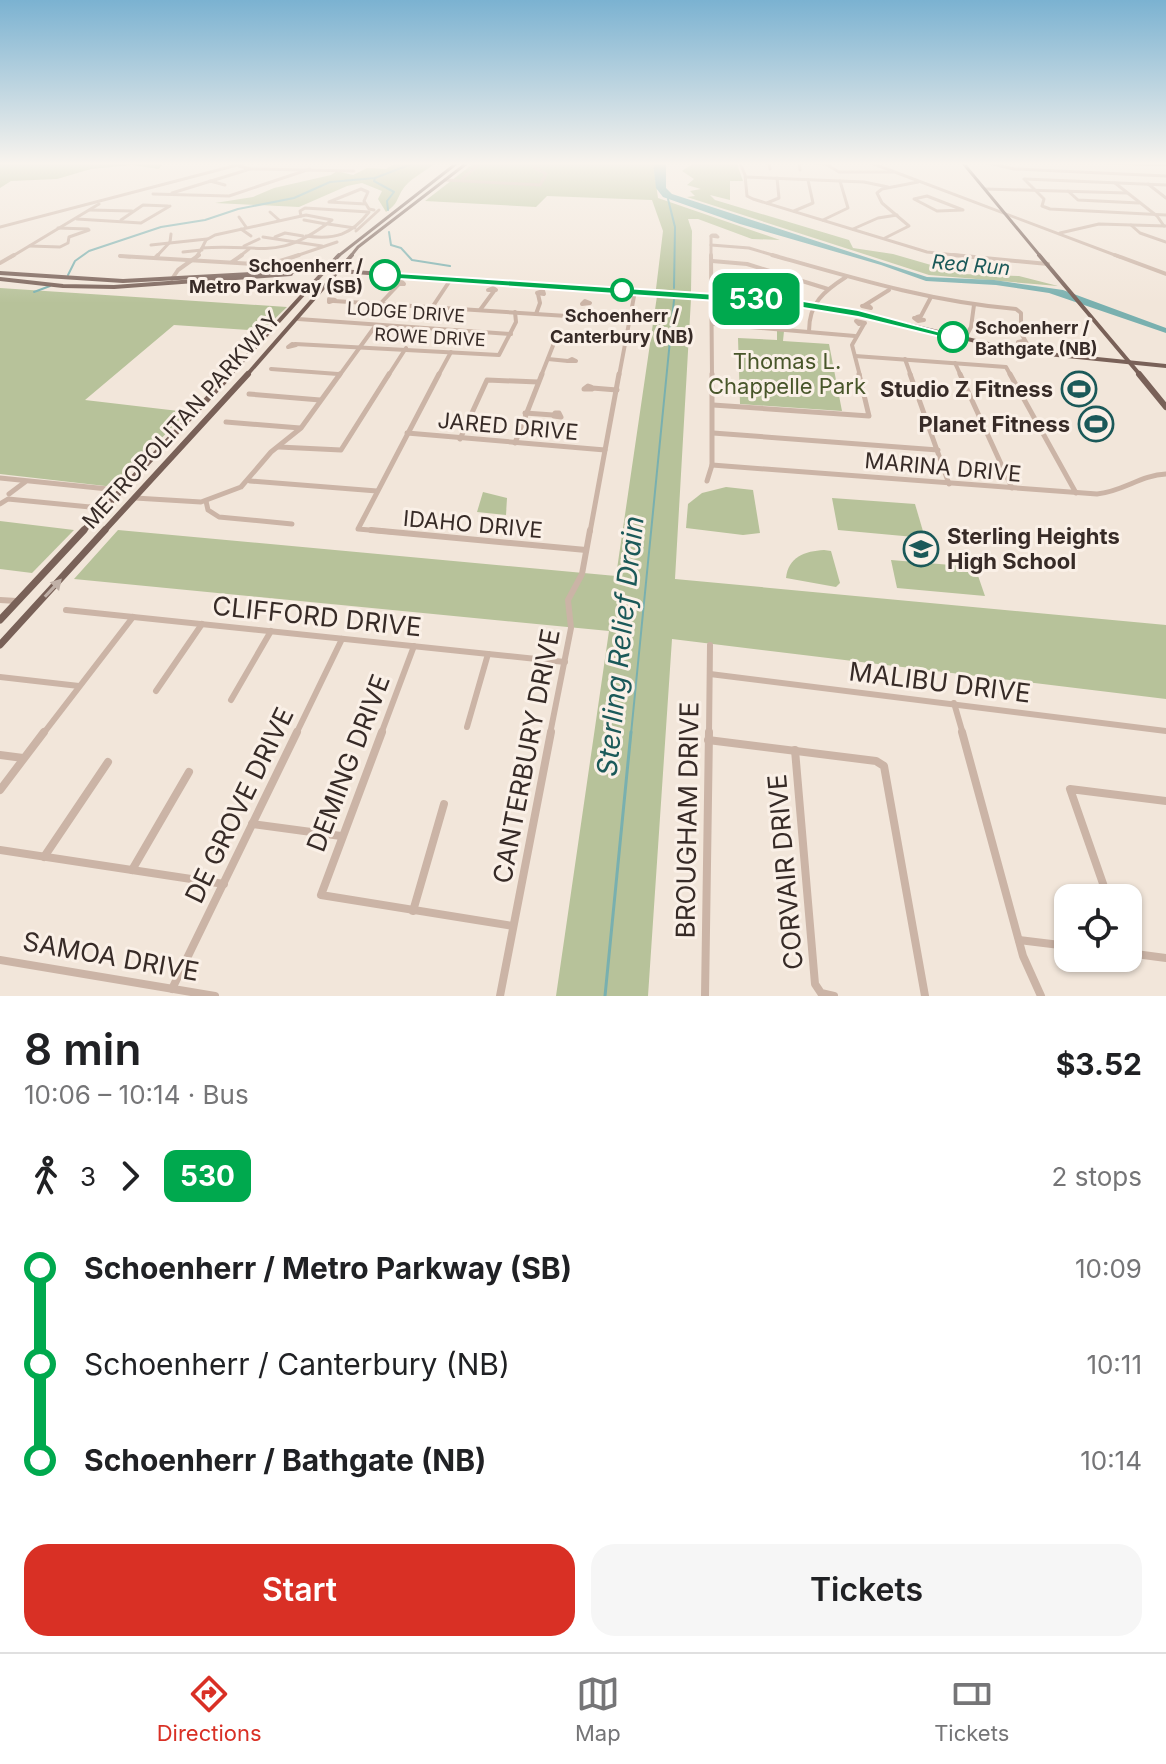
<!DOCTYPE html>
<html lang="en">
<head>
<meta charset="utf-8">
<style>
  body { margin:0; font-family:Inter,sans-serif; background:#f6f6f6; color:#202124; height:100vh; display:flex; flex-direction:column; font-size:30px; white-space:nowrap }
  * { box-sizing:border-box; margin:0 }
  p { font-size:26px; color:#757577 }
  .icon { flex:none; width:44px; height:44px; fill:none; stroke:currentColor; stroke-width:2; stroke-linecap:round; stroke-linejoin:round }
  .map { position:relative; height:996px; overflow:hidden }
  .side { display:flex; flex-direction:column; background:#fff; flex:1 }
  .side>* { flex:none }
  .badge { padding:0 16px; border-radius:12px; font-size:28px; line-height:52px }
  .fabs { position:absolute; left:1054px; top:884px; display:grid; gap:16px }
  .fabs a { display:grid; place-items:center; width:88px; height:88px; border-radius:16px; background:#fff; box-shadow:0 2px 6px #0004; font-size:40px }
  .map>.badge { position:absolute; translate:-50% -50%; box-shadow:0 0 0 4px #fff }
  .legs { display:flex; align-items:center; gap:12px; height:88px; padding:0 24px; font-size:26px }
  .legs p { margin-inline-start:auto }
  .head { display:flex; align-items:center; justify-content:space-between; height:136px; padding:0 24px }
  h1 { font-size:44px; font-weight:600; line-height:60px }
  .primary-button { display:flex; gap:16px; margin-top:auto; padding:16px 24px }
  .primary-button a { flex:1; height:92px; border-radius:24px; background:#d93025; color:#fff; font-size:32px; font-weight:600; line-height:92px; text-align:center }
  .primary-button a+a { background:#f6f6f6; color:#202124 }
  ul { padding:0 24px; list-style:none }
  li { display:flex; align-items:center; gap:28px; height:96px; font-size:30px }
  li i { display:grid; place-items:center; width:12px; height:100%; margin:0 10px; background:currentColor }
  li i::after { content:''; width:20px; height:20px; margin:-10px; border:6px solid; border-radius:50%; background:#fff }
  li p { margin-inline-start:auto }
  li:first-child i { background:linear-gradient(#0000 50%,currentColor 0) }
  li:last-child i { background:linear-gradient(currentColor 50%,#0000 0) }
  .menu { display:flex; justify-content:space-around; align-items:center; height:112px; border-top:2px solid #e0e0e0; background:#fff; font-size:22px; color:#757577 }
  .menu a { display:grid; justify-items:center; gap:4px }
  .menu .selected { color:#d93025 }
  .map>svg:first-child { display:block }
  .green { fill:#b7c29a }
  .water { fill:#79b0af }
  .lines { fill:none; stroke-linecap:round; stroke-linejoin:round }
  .stream-far1 { stroke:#79b0af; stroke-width:2 }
  .stream { stroke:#79b0af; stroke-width:3 }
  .minor-far4 { stroke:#cbb4a6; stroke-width:3 }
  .minor-far3 { stroke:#cbb4a6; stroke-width:4 }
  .minor-far2 { stroke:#cbb4a6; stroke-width:5 }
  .minor-far1 { stroke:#cbb4a6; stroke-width:6 }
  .minor { stroke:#cbb4a6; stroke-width:8 }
  .major-far3 { stroke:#796158; stroke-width:3 }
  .major-far2 { stroke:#796158; stroke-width:4 }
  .major-far1 { stroke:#796158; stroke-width:6 }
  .major { stroke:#796158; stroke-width:7 }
  .oneway { fill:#c0b0a7 }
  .line-1 { fill:#00a94e; stroke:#fff; stroke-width:2 }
  .stop-1-dot { fill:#fff; stroke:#00a94e; stroke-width:4 }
  .labels { text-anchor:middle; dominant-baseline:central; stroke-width:6; stroke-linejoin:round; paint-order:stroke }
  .far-stop-label { font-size:18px; font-weight:bold; fill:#372b27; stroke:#faf0e7; text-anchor:end }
  .far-street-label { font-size:18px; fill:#372b27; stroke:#faf0e7 }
  .far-water-label { font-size:20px; font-style:italic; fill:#1b5959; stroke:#faf0e7 }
  .park-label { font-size:22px; fill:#48562a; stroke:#faf0e7 }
  .poi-label { font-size:22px; font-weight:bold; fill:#372b27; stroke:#faf0e7; text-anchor:end }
  .street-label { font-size:22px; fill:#372b27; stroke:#faf0e7 }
  .near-street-label { font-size:26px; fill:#372b27; stroke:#faf0e7 }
  .near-water-label { font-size:28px; font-style:italic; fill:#1b5959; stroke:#faf0e7 }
</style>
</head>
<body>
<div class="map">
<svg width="1166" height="996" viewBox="0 0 1166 996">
  <rect width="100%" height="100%" fill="#f2e6da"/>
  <g class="green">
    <polygon points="0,163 163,163 159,169 132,165 91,169 57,179 11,181 0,188"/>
    <path d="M396 163H436C425 172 409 178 401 192 396 202 396 205 386 212L378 199 382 191 362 183 347 186 299 207 215 203 253 197 274 188 331 175 337 171 353 175 367 168 386 169Z"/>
    <polygon points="474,163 653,163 658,198 780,240 752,239 698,219 688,219 692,231 691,292 656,289 663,231 652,200 547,196 536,207 425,201"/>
    <polygon points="694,163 737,164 743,181 730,181 730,200 710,195 715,200 849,240 853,248 893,254 962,274 1019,276 1058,286 929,275 687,197 695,196 690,191 701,189 687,185 694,179 682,171"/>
    <polygon points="0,288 287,307 262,331 174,325 85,400 187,412 114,487 0,474"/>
    <polygon points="657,296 691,299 675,579 1166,625 1166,699 672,639 648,996 556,996 609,631 74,579 118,530 616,576"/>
    <polygon points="777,331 784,331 783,341 829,344 842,411 740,404 738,338 777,340"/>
    <polygon points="726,487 753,490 760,533 743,535 686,528 688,504 702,493"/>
    <polygon points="483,492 507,498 506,515 477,512"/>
    <polygon points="832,498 915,504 925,538 838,530"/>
    <polygon points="0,521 74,530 32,573 0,569"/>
    <path d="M824 550 831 551 840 583 836 587 786 578C788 557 805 551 824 550Z"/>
    <polygon points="891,560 975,567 985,596 897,588"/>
  </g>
  <polygon class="water" points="653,163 666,163 666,188 672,194 927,277 994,280 1063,290 1166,328 1166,333 1049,293 996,285 926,281 881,265 740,224 663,197 656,188"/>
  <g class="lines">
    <g class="stream-far1">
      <polyline points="375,178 374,181 394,192 387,201 388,210"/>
      <polyline points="668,199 675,227 674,288"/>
      <polyline points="389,232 391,245 401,248 412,260 450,266"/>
      <polyline points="68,275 75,261 89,251 161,227 205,220 238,209 294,198 330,182 375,178 414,163"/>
      <polyline points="34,292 50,286"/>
      <polyline points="631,734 674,300"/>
    </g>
    <polyline class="stream" points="605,996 631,732"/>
    <g class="minor-far4">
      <polyline points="740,163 745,175 747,196 753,199 927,252 974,257"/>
      <polyline points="769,163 770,169"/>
      <polyline points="799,163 800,170"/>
      <polyline points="814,163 824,164"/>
      <polyline points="824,163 839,172 893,172"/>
      <polyline points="871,163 1120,257"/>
      <polyline points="988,163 1014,169 1166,176"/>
      <polyline points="1079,163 1085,163"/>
      <polyline points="1106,163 1166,165"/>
      <polyline points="239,166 251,169 354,171"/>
      <polyline points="746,177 864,182 888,187"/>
      <polyline points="463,178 480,163"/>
      <polyline points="1024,179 1044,199 1042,206 1050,209 1166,215"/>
      <polyline points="1025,179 1166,185"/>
      <polyline points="445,180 540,185 546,174 534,167 535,163"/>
      <polyline points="210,181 225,185"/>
      <polyline points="1115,183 1157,216 1164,226"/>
      <polyline points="1148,184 1166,198"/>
      <polyline points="985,189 1127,193"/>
      <polyline points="1068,191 1078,200 1139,203"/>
      <polyline points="172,193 250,169"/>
      <polyline points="153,194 229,196 310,169"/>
      <polygon points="927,196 963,210 937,211 914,199"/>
      <polyline points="767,203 779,198 777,178"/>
      <polyline points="366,204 329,202 361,189 368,192 364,201 369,209 374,210"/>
      <polyline points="90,210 132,211"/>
      <polyline points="794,211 813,203 808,180"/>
      <polyline points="270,212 279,220"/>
      <path d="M306 215 332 220C276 263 262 243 202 248L206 240 215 235Z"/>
      <path d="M301 216 300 211 305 208 369 212C351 235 335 240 306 236"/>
      <polyline points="239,217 246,227"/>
      <polyline points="77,219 141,223 170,206"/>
      <polyline points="121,220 143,205 168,206"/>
      <polyline points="304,220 326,224"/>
      <polyline points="823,220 848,208 840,181"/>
      <polyline points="328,224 355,228"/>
      <polyline points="1131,225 1140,233 1166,242"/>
      <polyline points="0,227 245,163"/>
      <polyline points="58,228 88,229"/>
      <polyline points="241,229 251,236"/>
      <polyline points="853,229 878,218 897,215"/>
      <polyline points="356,231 379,210"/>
      <polyline points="1060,233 1099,224 1166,226"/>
      <polygon points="712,235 716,235 718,237 711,236"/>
      <polyline points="711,236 711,257"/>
      <polyline points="263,237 322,246"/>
      <polyline points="275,237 285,233 303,236"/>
      <polyline points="885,238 909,226 882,203 877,193 882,189 918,182"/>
      <polyline points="151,245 207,239"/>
      <polyline points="711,245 749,248 779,257"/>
      <polyline points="30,246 60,247 68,243 69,237 89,230"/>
      <polyline points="244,246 259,239"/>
      <polyline points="183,252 202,250"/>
      <polyline points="120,256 130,257"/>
      <polyline points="11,257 99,204"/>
      <polyline points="156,257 170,242 171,234"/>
      <polyline points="196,257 202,248"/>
      <polyline points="239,257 249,249"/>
      <polyline points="293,257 337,242"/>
    </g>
    <g class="minor-far3">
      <polyline points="711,255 712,376"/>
      <path d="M772 255C853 278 932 302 1016 309L1021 313V333L1026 342"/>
      <polyline points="953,255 1048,264"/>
      <polyline points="1115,255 1166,274"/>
      <polyline points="120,256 254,264"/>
      <polyline points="155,258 158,255"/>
      <polyline points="712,261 747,264 828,289"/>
      <polyline points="232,262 242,255"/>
      <polyline points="0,263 14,255"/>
      <polyline points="269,270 280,261 299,255"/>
      <polyline points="172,279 178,270 199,255"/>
      <polygon points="398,282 402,282 404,284 397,284"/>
      <polygon points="493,288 496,290 488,290"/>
      <polygon points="759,290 763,291 764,293 755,292"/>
      <polygon points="543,291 544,294 537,293"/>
      <polyline points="755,291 753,276 760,269"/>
      <polygon points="329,299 335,300 329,302"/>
      <polyline points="334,301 630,320"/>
      <polygon points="585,301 590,303 582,304"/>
      <polyline points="381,303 398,285"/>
      <polyline points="865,305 889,290"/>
      <polygon points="868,305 871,308 862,306"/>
      <polyline points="433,306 451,279"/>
      <polygon points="762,306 766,307 766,308 758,308"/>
      <polyline points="760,309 763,327"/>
      <polyline points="480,310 494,291"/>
      <polyline points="536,314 540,303 538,294"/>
      <polyline points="917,317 921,316 931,297"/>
      <polygon points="914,318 924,320 918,321"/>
      <polyline points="298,319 511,334"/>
      <polygon points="856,321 865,323 859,324"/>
      <polyline points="714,324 855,336"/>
      <path d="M809 331C809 303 824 291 846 277"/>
      <polyline points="964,340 971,327 974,305"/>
      <polygon points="1023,341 1028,344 1018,342"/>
      <polygon points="292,344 296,345 288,347"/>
      <polyline points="295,344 499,355 516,322 515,312"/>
      <polyline points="855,356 1006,367 1011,376"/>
      <polyline points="548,359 568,361"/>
      <polygon points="572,359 576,361 568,361"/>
      <polyline points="905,359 911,376"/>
      <polyline points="955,363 961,376"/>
      <polyline points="271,369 338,374"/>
      <polyline points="339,376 376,325"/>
      <polyline points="388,376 406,348"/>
      <polyline points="438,376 451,352"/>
      <polyline points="541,376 556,338 627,341"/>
      <polyline points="619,376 635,291"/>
      <polyline points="860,376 852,345 864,324"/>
    </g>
    <g class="minor-far2">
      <polyline points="910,374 949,484"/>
      <polyline points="960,374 1012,488"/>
      <polyline points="1010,374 1076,493"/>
      <polygon points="588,386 591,387 592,389 584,389"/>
      <polyline points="592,388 617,390"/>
      <polyline points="249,394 320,400"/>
      <polyline points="713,405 869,416 859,374"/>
      <polyline points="525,413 553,415"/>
      <polygon points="555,413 559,413 561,417 554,416"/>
      <polyline points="226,422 300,428"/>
      <polyline points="407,433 605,450"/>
      <polyline points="713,433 938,450"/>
      <polyline points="460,439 487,380 538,382"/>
      <polyline points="515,443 542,374"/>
      <polyline points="279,447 341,450 389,374"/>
      <path d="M712 465 1097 494C1122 492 1141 475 1166 474"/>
      <polyline points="0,478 108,489"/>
      <polyline points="250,481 377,491"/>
      <polyline points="707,481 712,465 712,374"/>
      <polyline points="9,494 25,482"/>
      <polyline points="135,498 201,502 241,487 271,452 301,428 340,374"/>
      <polyline points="206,501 208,510 219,517 292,524"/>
      <polyline points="0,504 8,499 90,507"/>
      <polyline points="101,513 90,507 109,504"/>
      <polyline points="392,532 358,529 439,374"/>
      <polyline points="590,532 619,374"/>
    </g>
    <g class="minor-far1">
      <polyline points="371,530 586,550"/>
      <polyline points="0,600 17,601"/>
      <polyline points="66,610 565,662"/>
      <polyline points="710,674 1166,731"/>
      <polyline points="0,677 79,686"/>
      <polyline points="156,691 202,624"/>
      <polyline points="231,700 271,631"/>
      <polyline points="954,703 963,734"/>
      <polyline points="467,727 488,654"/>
      <polyline points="43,734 133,617"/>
      <polyline points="296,734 342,639"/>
      <polyline points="381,734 414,646"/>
      <polyline points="550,734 571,628 568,600 582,574 590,530"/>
      <polyline points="709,734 710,645"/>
    </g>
    <g class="minor">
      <polyline points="382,732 321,895 513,926"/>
      <polyline points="962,732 1023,956 1041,996"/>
      <polyline points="708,740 876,761 884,766 925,996"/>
      <polyline points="795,750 815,984 821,993 834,996"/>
      <polyline points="0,755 23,758"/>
      <polyline points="0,790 44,732"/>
      <polyline points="252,824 341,836"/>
      <polyline points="0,850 224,884"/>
      <polyline points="44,857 108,762"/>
      <polyline points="132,870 189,772"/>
      <polyline points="1108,898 1070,789 1166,801"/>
      <polyline points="413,911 444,804"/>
      <polyline points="1019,940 1068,946"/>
      <polyline points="1128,953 1166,958"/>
      <polyline points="0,960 215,996"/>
      <polyline points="172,989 297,732"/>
      <polyline points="500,996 551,732"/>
      <polyline points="705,996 709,732"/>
    </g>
    <g class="major-far3">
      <polyline points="963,163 1041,257"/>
      <polyline points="337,257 457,163"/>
      <polyline points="350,257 358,247 467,163"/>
    </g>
    <g class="major-far2">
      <polyline points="1039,255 1141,376"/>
      <polyline points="0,273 123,281 325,270 791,302 858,313 1018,351 1166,366"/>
      <polyline points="0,279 63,286 114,287 291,274"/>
      <polyline points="229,376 339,255"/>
      <polyline points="246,376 352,255"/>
    </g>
    <g class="major-far1">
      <polyline points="1139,374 1166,407"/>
      <polyline points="82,532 231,374"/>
      <polyline points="103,532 248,374"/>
    </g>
    <g class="major">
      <polyline points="0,620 84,530"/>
      <polyline points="0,645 105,530"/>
    </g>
  </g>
  <defs><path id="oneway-solid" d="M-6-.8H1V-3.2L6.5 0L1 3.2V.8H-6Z" transform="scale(2)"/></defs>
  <use class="oneway" href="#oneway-solid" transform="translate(53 588) rotate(-47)"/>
  <linearGradient id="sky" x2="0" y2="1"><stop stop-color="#7bb2d1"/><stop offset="0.54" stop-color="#f9f4ee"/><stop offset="1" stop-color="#f9f4ee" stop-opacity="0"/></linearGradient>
  <rect width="1166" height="303" fill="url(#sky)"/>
  <polygon class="line-1" points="381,272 791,299 858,310 959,337 953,340 858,317 791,306 385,278 380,275"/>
  <defs>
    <g id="stadium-ring" transform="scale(1.8)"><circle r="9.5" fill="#faf0e7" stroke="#1b5959" stroke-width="1.5"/><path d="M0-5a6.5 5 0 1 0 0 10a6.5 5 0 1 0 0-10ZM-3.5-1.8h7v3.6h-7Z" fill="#1b5959"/></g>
    <g id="school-ring" transform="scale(1.8)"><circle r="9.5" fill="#faf0e7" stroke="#1b5959" stroke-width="1.5"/><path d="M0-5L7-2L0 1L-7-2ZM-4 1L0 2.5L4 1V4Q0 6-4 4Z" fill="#1b5959"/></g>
  </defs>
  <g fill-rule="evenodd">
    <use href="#stadium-ring" x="1079" y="389"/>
    <use href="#stadium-ring" x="1096" y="424"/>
    <use href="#school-ring" x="921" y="549"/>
  </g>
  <g class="stop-1-dot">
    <circle cx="385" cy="275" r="14"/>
    <circle cx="622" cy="290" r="10"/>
    <circle cx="953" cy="337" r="14"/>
  </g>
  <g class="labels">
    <g class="far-stop-label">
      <text x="363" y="265">Schoenherr /<tspan x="363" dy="21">Metro Parkway (SB)</tspan></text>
      <text x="622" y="315" text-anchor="middle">Schoenherr /<tspan x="622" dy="21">Canterbury (NB)</tspan></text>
      <text x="975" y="327" text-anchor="start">Schoenherr /<tspan x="975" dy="21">Bathgate (NB)</tspan></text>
    </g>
    <g class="far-street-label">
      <text transform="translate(406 312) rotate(4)">LODGE DRIVE</text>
      <text transform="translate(430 337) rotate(3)">ROWE DRIVE</text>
    </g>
    <g class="far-water-label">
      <text transform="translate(971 265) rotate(5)">Red Run</text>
    </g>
    <g class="park-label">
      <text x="787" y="361">Thomas L.<tspan x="787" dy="25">Chappelle Park</tspan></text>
    </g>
    <g class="poi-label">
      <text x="1053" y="389">Studio Z Fitness</text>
      <text x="1070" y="424">Planet Fitness</text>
      <text x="947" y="536" text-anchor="start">Sterling Heights<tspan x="947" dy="25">High School</tspan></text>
    </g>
    <g class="street-label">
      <text transform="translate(181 420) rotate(-48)">METROPOLITAN PARKWAY</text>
      <text transform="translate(508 426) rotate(5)">JARED DRIVE</text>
      <text transform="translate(943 467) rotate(5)">MARINA DRIVE</text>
      <text transform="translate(473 524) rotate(5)">IDAHO DRIVE</text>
    </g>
    <g class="near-street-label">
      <text transform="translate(317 616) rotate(6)">CLIFFORD DRIVE</text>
      <text transform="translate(940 682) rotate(7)">MALIBU DRIVE</text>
      <text transform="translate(526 756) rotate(-79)">CANTERBURY DRIVE</text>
      <text transform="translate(348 763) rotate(-69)">DEMING DRIVE</text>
      <text transform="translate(239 805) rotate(-64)">DE GROVE DRIVE</text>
      <text transform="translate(687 820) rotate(-89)">BROUGHAM DRIVE</text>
      <text transform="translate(785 872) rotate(-95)">CORVAIR DRIVE</text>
      <text transform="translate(111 956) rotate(10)">SAMOA DRIVE</text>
    </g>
    <g class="near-water-label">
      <text transform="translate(620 646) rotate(-84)">Sterling Relief Drain</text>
    </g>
  </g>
</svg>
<div class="fabs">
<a><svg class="icon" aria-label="locate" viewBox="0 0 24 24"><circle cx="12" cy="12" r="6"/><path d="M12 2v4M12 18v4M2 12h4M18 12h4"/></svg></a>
</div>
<b class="badge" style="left:756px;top:299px;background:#00a94e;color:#fff">530</b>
</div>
<section class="side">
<div class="head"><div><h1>8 min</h1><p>10:06 – 10:14 · Bus</p></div><b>$3.52</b></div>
<div class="legs"><svg class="icon" aria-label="walk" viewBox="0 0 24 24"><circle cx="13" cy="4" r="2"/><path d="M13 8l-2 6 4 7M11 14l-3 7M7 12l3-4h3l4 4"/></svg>3<svg class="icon" aria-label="forward" viewBox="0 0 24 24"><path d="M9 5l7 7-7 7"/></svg><b class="badge" style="background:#00a94e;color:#fff">530</b><p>2 stops</p></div>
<ul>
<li><i style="color:#00a94e"></i><b>Schoenherr / Metro Parkway (SB)</b><p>10:09</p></li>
<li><i style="color:#00a94e"></i><span>Schoenherr / Canterbury (NB)</span><p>10:11</p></li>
<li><i style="color:#00a94e"></i><b>Schoenherr / Bathgate (NB)</b><p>10:14</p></li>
</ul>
<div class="primary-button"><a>Start</a><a>Tickets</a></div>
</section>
<nav class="menu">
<a class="selected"><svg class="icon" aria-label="directions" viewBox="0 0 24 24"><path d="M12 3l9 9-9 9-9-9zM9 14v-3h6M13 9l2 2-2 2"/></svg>Directions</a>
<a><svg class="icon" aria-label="map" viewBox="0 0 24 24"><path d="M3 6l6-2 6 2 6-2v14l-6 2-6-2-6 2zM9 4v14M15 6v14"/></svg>Map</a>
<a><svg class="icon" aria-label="tickets" viewBox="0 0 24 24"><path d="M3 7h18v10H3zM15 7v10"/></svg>Tickets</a>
</nav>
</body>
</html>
